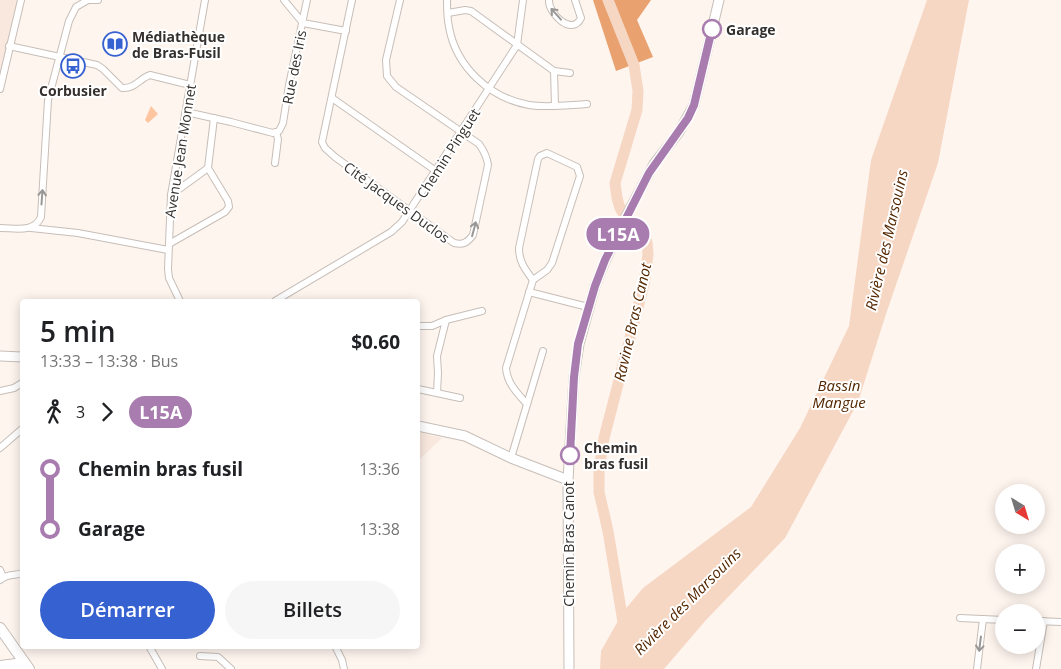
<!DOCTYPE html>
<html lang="fr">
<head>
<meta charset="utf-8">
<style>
  body { margin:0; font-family:"Open Sans",sans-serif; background:#f6f6f6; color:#202124; height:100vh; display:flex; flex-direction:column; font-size:19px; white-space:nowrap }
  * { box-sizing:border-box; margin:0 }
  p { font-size:16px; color:#757577 }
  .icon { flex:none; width:28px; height:28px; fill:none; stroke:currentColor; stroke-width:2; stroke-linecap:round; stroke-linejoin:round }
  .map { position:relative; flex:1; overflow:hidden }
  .panel { position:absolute; left:20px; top:299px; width:400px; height:350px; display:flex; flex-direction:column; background:#fff; border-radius:5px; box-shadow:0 2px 12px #0003 }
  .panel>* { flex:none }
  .badge { padding:0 10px; border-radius:16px; font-size:18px; line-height:32px }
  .needle { width:32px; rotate:142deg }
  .fabs { position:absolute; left:995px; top:484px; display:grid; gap:10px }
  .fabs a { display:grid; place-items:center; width:50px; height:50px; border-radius:50%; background:#fff; box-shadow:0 2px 12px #0003; font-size:25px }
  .map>.badge { position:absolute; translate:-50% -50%; box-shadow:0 0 0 2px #fff }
  .legs { display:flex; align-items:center; gap:8px; height:55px; padding:0 20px; font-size:16px }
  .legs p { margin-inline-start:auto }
  .head { display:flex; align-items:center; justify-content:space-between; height:85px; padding:0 20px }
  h1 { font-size:28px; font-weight:600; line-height:38px }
  .primary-button { display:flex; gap:10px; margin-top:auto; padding:10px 20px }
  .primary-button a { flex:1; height:58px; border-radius:30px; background:#3661d1; color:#fff; font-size:20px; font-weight:600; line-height:58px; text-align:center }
  .primary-button a+a { background:#f6f6f6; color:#202124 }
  ul { padding:0 20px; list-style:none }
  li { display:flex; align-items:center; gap:18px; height:60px; font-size:19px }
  li i { display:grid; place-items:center; width:8px; height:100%; margin:0 6px; background:currentColor }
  li i::after { content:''; width:12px; height:12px; margin:-6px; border:4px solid; border-radius:50%; background:#fff }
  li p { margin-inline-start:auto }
  li:first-child i { background:linear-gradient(#0000 50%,currentColor 0) }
  li:last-child i { background:linear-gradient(currentColor 50%,#0000 0) }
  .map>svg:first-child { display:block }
  .built { fill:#f9e8de }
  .green { fill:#fec6a0 }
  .forest { fill:#e9a170 }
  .water { fill:#f6d7c4 }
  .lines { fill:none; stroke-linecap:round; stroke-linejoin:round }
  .river { stroke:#f6d7c4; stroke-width:11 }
  .street-casing { stroke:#c7beb8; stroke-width:8 }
  .secondary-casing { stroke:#c7beb8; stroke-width:11 }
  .primary-casing { stroke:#c7beb8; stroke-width:12 }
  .street { stroke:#fff; stroke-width:6 }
  .secondary { stroke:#fff; stroke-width:9 }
  .primary { stroke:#fff; stroke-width:10 }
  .oneway { stroke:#9a9896 }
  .line-1-casing { stroke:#fff; stroke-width:11 }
  .line-1 { stroke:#a87cae; stroke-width:8 }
  .stop-1-dot { fill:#fff; stroke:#a87cae; stroke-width:2.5 }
  .labels { text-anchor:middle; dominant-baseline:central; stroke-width:4; stroke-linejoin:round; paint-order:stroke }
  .stop-label { font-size:14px; font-weight:bold; fill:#34302e; stroke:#fff; text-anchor:start }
  .poi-label { font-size:14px; font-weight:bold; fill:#34302e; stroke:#fff; text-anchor:start }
  .street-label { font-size:14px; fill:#34302e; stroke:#fff }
  .water-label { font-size:15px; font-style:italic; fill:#542700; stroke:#fff }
</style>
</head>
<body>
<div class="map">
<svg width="1061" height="669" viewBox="0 0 1061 669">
  <rect width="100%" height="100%" fill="#fff5ef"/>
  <g class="built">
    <polygon points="0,0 22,0 0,89"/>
    <polygon points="418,432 442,438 418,461"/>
  </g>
  <polygon class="green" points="151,106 158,114 148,123 145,120"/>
  <polygon class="forest" points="593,0 651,0 637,20 653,57 616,71"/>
  <polygon class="water" points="927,0 969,0 938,163 886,314 858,402 785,538 706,620 664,669 600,669 601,651 623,612 643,588 751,507 800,428 849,326 871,160"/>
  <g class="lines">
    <polyline class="river" points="608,0 634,65 638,91 637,110 615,183 617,198 620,208 628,221 641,231 647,242 648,254 644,284 604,438 599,470 599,492 608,531 624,628"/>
    <g class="street-casing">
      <g id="street">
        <polyline points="87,0 98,0"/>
        <polyline points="284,0 303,23 346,31"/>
        <path d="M352 0 322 142 325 148 335 157 454 243C463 245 467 243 473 235L488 165C487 157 484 151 479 144L396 87 387 76 386 60 400 0"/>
        <path d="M447 0C447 9 447 18 449 27 456 67 490 98 529 105 548 108 568 105 587 104"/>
        <path d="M549 0C548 13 572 37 581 18L575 0"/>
        <polyline points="448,13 465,10 471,11 554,71 570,73"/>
        <path d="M9 46 97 65 103 69 122 88C135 89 139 79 150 75L190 85"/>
        <polyline points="554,71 555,106"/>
        <polyline points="0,89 21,0"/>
        <polyline points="332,98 436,171"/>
        <polyline points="186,112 231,122 273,133 279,131 283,123 289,85 307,0"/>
        <path d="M547 153 577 167 580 176 552 263 547 270 533 280C525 269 519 262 519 248L538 159 540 156Z"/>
        <polyline points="275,163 278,139 276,132"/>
        <polyline points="171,195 208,168"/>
        <path d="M0 228C16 228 34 233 41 217L48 100 69 21 76 7 88 0"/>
        <polyline points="31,228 78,233 168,250"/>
        <polyline points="169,244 225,212 229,207 228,201 208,168 214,118"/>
        <polyline points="529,292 588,307"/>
        <polyline points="180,301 169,278 168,269 171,195 205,0"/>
        <polyline points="275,301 391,232 402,222 517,45 523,0"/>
        <polyline points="418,326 432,326 446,320 482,311"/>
        <polyline points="418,389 460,398"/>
        <polyline points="0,391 14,388 22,383"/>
        <polyline points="437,393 438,373 437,356 446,320"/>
        <path d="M527 404C517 393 507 383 506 368L533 280"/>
        <polyline points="0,448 22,429"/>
        <polyline points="511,458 543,351"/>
        <polyline points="0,570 3,577"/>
        <path d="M0 580C8 573 16 576 22 573"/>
        <polyline points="960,618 1004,620"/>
        <polyline points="1036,621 1061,622"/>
        <polyline points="149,646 162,669"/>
        <polyline points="335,646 342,660 344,669"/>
        <polyline points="200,656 218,657 231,669"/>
        <polyline points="977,669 983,619"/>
        <polyline points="1036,669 1044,621"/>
      </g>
    </g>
    <g class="secondary-casing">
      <g id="secondary">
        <polyline points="0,356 22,357"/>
        <polyline points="418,426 465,436 511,458 568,480"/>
        <polyline points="569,669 568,480 574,377 579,344 595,286 605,261 631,207 654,164 679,132 694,105 719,0"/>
      </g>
    </g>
    <g class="primary-casing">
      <g id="primary">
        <polyline points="0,628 29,669"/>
        <polyline points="0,666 16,664 28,669"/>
      </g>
    </g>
    <use href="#street" class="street"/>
    <use href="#secondary" class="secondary"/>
    <use href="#primary" class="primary"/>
  </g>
  <defs><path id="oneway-shaft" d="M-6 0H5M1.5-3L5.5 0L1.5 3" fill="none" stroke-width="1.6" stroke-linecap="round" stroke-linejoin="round" transform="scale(1.25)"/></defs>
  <g class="oneway">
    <use href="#oneway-shaft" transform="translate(556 14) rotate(-132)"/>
    <use href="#oneway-shaft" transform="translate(42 197) rotate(-86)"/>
    <use href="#oneway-shaft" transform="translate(474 229) rotate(-75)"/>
    <use href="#oneway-shaft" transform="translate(980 644) rotate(97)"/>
  </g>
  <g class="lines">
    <g class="line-1-casing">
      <polyline id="line-1" points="570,455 574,377 578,344 595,286 605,260 649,173 688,118 694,105 712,29"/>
    </g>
    <use href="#line-1" class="line-1"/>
  </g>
  <defs>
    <g id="library-ring" transform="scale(1.25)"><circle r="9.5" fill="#fff" stroke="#3661d1" stroke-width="1.5"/><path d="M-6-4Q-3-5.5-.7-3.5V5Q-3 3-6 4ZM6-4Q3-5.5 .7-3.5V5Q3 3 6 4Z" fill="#3661d1"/></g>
    <g id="bus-ring" transform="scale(1.25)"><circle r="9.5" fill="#fff" stroke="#3661d1" stroke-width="1.5"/><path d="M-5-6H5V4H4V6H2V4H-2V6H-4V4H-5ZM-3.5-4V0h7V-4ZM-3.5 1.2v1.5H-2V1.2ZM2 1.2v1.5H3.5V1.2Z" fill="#3661d1"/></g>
  </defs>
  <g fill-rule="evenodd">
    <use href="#library-ring" x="115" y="44"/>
    <use href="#bus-ring" x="73" y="66"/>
  </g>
  <g class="stop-1-dot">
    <circle cx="712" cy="29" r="9"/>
    <circle cx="570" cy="455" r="9"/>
  </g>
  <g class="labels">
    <g class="stop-label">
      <text x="726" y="29">Garage</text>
      <text x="584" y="447">Chemin<tspan x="584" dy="16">bras fusil</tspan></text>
    </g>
    <g class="poi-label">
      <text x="132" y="36">Médiathèque<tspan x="132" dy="16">de Bras-Fusil</tspan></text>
      <text x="73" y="90" text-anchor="middle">Corbusier</text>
    </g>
    <g class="street-label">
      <text transform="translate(294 67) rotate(-79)">Rue des Iris</text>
      <text transform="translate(180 151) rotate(-81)">Avenue Jean Monnet</text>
      <text transform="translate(448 153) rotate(-57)">Chemin Pinguet</text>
      <text transform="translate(397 202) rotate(36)">Cité Jacques Duclos</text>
      <text transform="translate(568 544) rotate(-90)">Chemin Bras Canot</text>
    </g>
    <g class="water-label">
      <text transform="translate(886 240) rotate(-77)">Rivière des Marsouins</text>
      <text transform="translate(632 322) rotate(-77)">Ravine Bras Canot</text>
      <text x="839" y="385">Bassin<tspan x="839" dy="17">Mangue</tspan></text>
      <text transform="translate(687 601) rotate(-45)">Rivière des Marsouins</text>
    </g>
  </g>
</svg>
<div class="fabs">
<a><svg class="needle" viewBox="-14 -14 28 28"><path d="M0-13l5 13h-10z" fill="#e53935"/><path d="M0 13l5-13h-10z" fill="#757577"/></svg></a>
<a>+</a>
<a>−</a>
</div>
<b class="badge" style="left:618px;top:234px;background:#a87cae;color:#fff">L15A</b>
<section class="panel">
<div class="head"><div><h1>5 min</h1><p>13:33 – 13:38 · Bus</p></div><b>$0.60</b></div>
<div class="legs"><svg class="icon" aria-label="walk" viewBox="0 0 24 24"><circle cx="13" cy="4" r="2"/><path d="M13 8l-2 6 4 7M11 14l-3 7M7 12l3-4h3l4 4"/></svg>3<svg class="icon" aria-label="forward" viewBox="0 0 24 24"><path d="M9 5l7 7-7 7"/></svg><b class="badge" style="background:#a87cae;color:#fff">L15A</b></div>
<ul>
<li><i style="color:#a87cae"></i><b>Chemin bras fusil</b><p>13:36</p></li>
<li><i style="color:#a87cae"></i><b>Garage</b><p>13:38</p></li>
</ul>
<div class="primary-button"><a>Démarrer</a><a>Billets</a></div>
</section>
</div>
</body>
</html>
